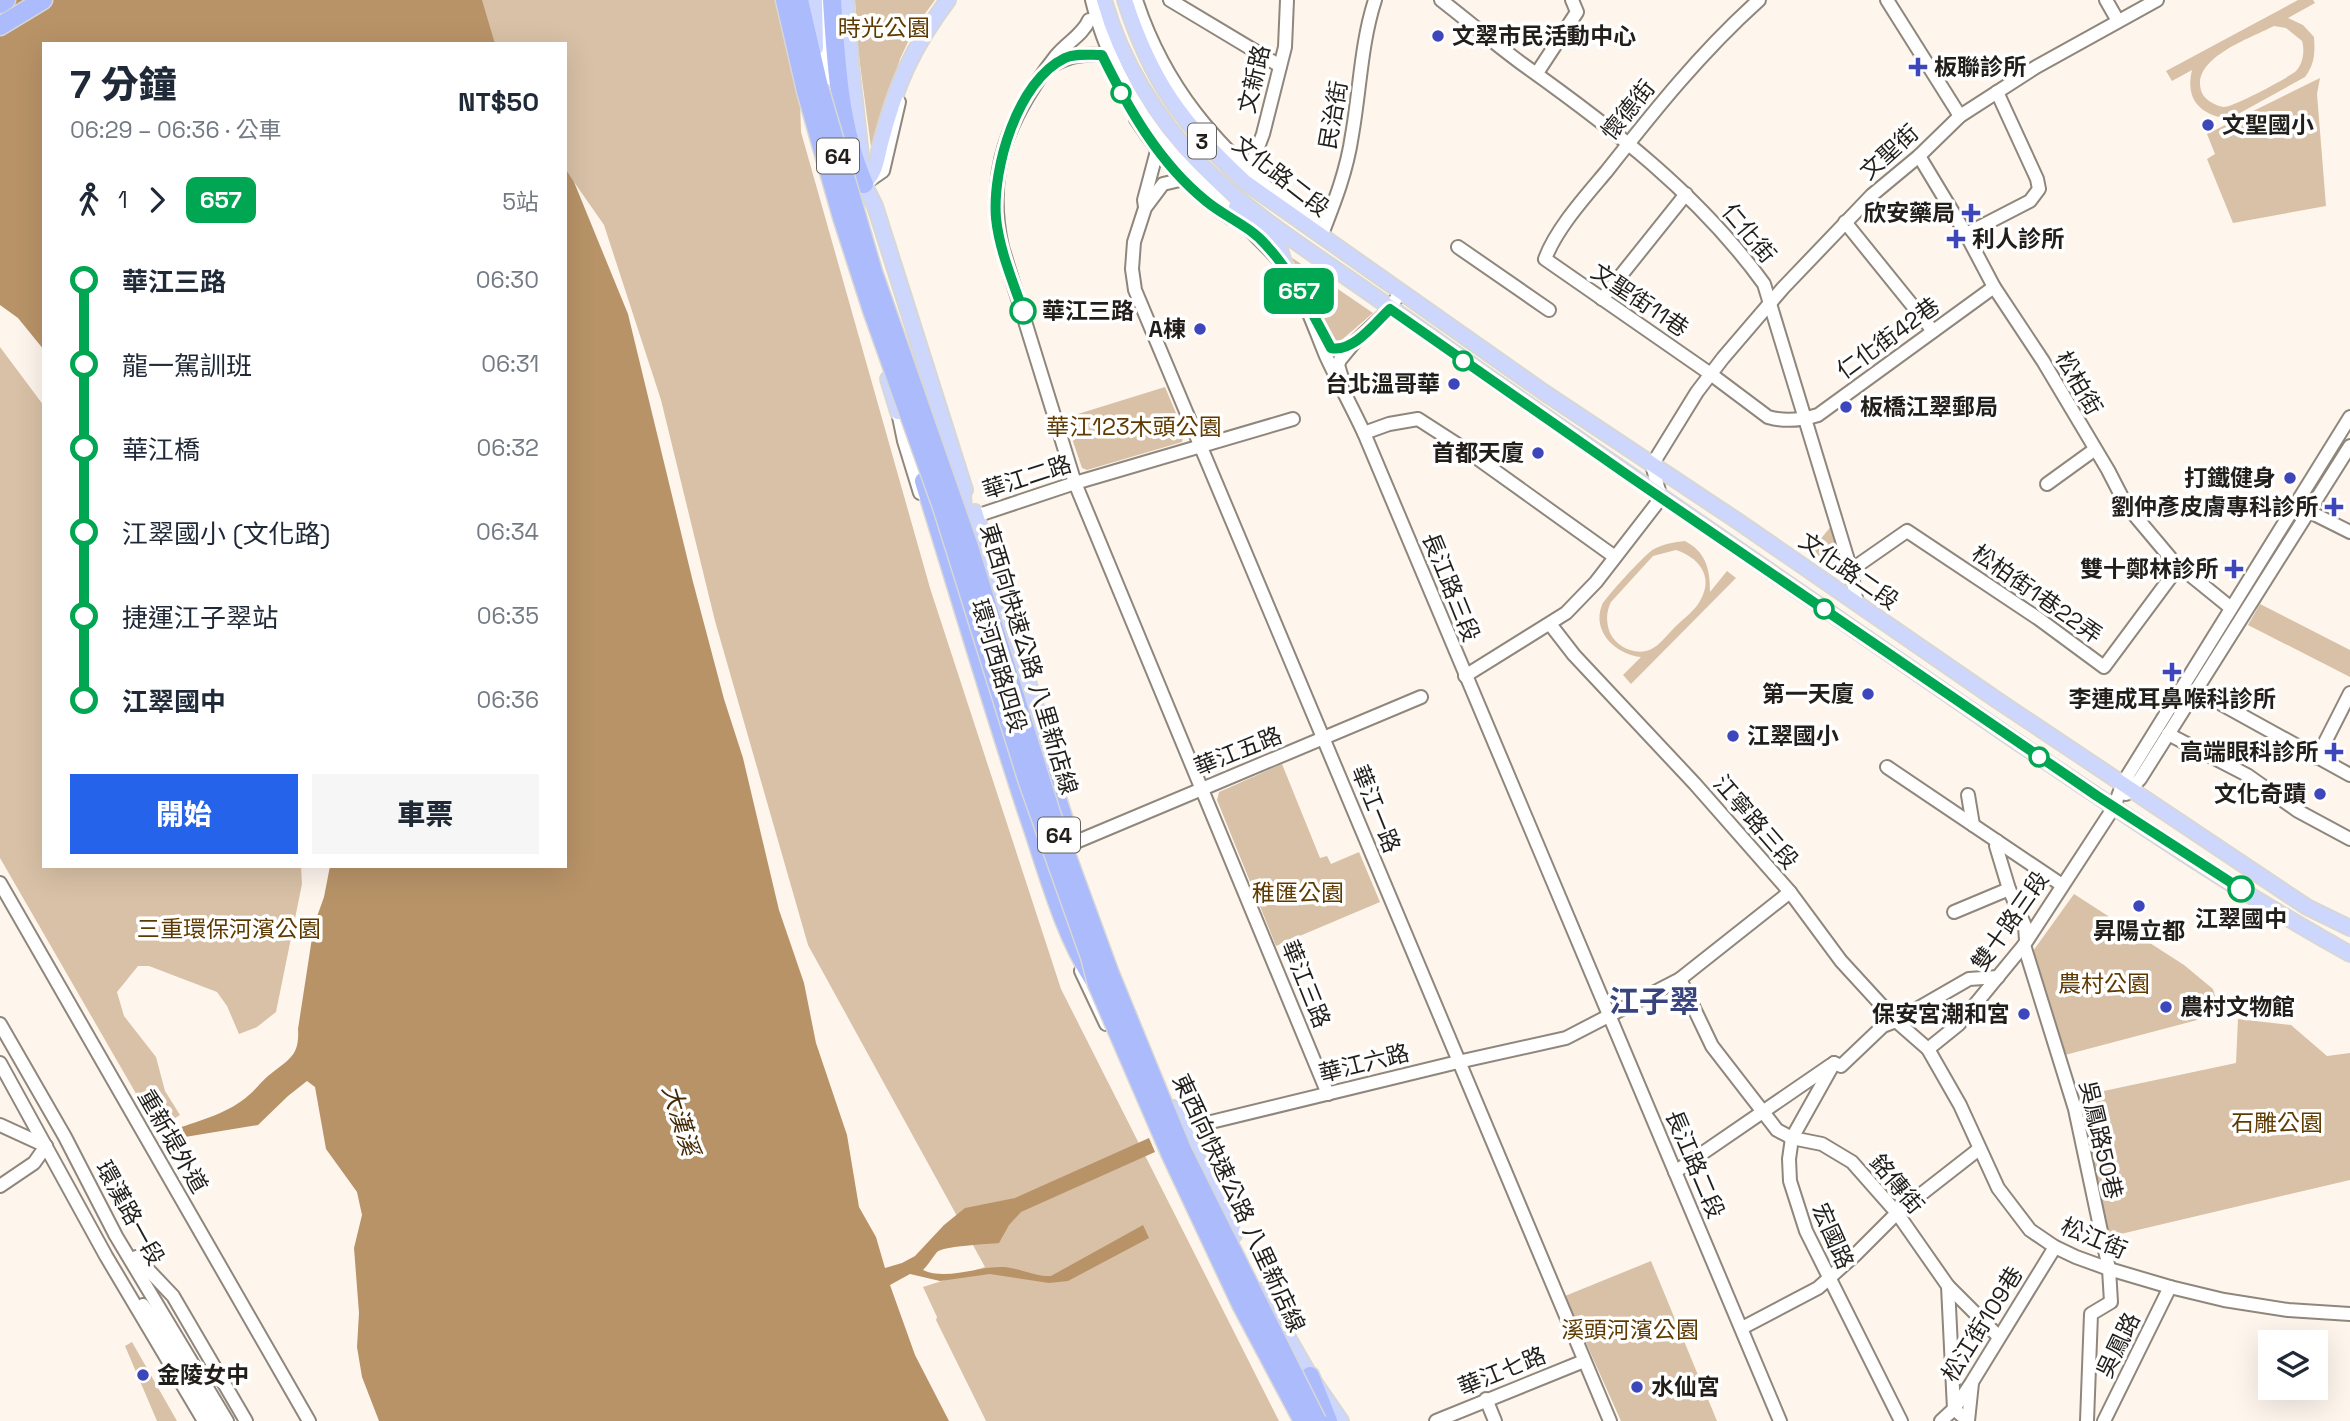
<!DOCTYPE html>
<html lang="zh-TW">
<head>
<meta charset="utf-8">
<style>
  body { margin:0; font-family:"Space Grotesk","Noto Sans TC",sans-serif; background:#f6f6f7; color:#1f2937; height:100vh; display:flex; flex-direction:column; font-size:26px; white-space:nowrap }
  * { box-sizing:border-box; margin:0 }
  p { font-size:23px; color:#747a83 }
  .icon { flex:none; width:38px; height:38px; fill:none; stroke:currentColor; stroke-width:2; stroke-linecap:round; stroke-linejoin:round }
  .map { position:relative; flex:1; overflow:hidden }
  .drawer { position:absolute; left:42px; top:42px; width:525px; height:826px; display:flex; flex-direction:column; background:#fff; border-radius:0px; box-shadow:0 7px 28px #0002 }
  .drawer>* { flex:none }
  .badge { padding:0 14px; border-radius:10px; font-size:24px; line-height:46px }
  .controls { position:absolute; left:2258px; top:1330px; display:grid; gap:14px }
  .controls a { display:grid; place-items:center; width:70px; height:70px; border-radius:0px; background:#fff; box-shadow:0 7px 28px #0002; font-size:35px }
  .map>.badge { position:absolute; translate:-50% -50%; box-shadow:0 0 0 4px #fff }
  .legs { display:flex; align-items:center; gap:10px; height:77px; padding:0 28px; font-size:23px }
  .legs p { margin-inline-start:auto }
  .headline { display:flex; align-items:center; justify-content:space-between; height:119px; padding:0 28px }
  h1 { font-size:38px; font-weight:800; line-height:52px }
  .primary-button { display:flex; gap:14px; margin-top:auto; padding:14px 28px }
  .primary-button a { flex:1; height:80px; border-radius:0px; background:#2563eb; color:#fff; font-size:28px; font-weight:800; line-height:80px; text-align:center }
  .primary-button a+a { background:#f6f6f7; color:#1f2937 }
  ul { padding:0 28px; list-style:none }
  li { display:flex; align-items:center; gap:24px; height:84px; font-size:26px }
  li i { display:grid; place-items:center; width:10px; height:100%; margin:0 9px; background:currentColor }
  li i::after { content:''; width:18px; height:18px; margin:-9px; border:5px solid; border-radius:50%; background:#fff }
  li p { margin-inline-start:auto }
  li:first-child i { background:linear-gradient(#0000 50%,currentColor 0) }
  li:last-child i { background:linear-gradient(currentColor 50%,#0000 0) }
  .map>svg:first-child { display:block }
  .green { fill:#d8c1a6; fill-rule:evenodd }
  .water { fill:#b89368 }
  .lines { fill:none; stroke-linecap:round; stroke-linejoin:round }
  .minor-casing { stroke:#8f867c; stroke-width:16 }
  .major-casing { stroke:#d7d7d6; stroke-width:18 }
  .highway-casing { stroke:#d7d7d6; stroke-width:21 }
  .minor { stroke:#fff; stroke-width:12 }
  .major { stroke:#cdd6fd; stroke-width:14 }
  .highway { stroke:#abbbfc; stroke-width:18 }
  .highway-bridge-casing { stroke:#d7d7d6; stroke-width:21; stroke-linecap:butt }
  .highway-bridge { stroke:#abbbfc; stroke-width:18 }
  .line-1-casing { stroke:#fff; stroke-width:16 }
  .line-1 { stroke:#00a651; stroke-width:10 }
  .poi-dot { fill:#3d47bb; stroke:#fff; stroke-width:2.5 }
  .stop-1-dot { fill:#fff; stroke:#00a651; stroke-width:3.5 }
  .labels { text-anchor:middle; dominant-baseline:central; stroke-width:7; stroke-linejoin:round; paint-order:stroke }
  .shield { fill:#fff; stroke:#64625f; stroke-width:2 }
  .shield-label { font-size:21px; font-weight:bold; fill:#221f1b }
  .park-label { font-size:23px; fill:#5f3b01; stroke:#fff }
  .poi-label { font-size:23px; font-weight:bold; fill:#221f1b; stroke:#fff; text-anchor:end }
  .street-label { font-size:23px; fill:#221f1b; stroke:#fff }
  .stop-label { font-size:23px; font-weight:bold; fill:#221f1b; stroke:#fff; text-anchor:start }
  .water-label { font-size:24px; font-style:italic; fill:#432a05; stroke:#fff }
  .district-label { font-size:30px; font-weight:bold; fill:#39447f; stroke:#fff }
</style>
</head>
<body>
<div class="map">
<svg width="2350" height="1421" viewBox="0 0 2350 1421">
  <rect width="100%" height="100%" fill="#fef6ed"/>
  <g class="green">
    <polygon points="479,0 797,0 801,132 930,588 1061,989 1279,1421 986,1421 936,1320 937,1317 923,1287 985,1267 808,945 715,621 661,400 604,225 565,169 565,44 488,44"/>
    <polygon points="855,0 935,0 914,29 900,59 870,157 871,147 858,49"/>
    <path d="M2298 0H2313L2315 3 2288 18 2303 25 2314 37C2315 52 2315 64 2305 77L2229 119C2200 115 2185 100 2192 70L2172 81 2166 71ZM2274 26 2286 28 2302 41C2305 51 2303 64 2296 71 2288 78 2233 107 2224 107 2216 106 2205 100 2202 93 2188 59 2251 38 2274 26Z"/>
    <polygon points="2320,78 2317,94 2326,206 2233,223 2207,159 2215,154 2207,134"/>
    <polygon points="1291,257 1373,313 1337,344"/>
    <polygon points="0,347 44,406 44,866 301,866 302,884 276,1012 257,1027 239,1034 227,1006 217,992 149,966 138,966 117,992 124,1016 156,1057 165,1091 180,1115 157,1130 0,858"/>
    <polygon points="1165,387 1184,432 1182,442 1087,470 1082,468 1065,418"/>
    <polygon points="1832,525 1844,569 1839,572 1810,552"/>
    <path d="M1685 541C1706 552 1710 569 1710 592L1727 571 1736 578 1631 684 1623 675 1641 657C1617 655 1591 632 1602 605 1605 598 1647 552 1654 549 1664 544 1674 542 1685 541ZM1676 550C1698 557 1714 576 1701 599 1696 610 1683 619 1675 627 1667 635 1657 649 1646 651 1632 654 1616 646 1610 633 1606 622 1606 612 1611 602L1653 556Z"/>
    <polygon points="2260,604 2350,650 2350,677 2248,625"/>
    <polygon points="1282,764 1320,858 1327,856 1331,864 1359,852 1380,902 1276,946 1217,800 1219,792"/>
    <polygon points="2074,894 2184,965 2213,989 2220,1014 2065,1055 2033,951"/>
    <polygon points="2238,1019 2291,1025 2327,1056 2350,1053 2350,1180 2108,1237 2080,1096 2236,1063"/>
    <polygon points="1651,1261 1717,1421 1621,1421 1565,1296"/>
    <polygon points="132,1342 177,1421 157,1421 125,1346"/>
  </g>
  <g class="water">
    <polygon points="0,0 482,0 495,44 44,44 44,350 18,318 0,305"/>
    <path d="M565 168 574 182 628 314 693 582 724 699 743 758 779 910 804 983 816 1043 847 1135 859 1207 876 1237 885 1268 902 1263 915 1256 944 1225 965 1208 1015 1198 1149 1138 1155 1152 1021 1212 1009 1225 999 1243C988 1244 943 1246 937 1252 932 1258 928 1265 923 1270 947 1281 977 1266 1003 1267 1020 1268 1035 1277 1051 1276L1143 1225 1149 1238 1068 1281 1049 1283 990 1274 940 1281 910 1274 890 1285 915 1355 949 1421H379L362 1377 357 1347 359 1313 354 1248 362 1215 357 1192 326 1149 315 1087 307 1081 288 1096 258 1125 185 1137 178 1141 176 1129C201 1120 229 1113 249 1095 256 1089 261 1082 268 1076 287 1060 300 1057 298 1029L314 925 324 897 330 866H565Z"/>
  </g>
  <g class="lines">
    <g class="minor-casing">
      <g id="minor">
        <polyline points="822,0 826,71 830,87"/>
        <path d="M1092 0C1108 65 1144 128 1192 174 1211 193 1230 211 1250 230 1262 243 1275 254 1286 269 1304 296 1314 327 1326 356 1338 382 1352 407 1364 433L1780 1421"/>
        <path d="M1136 0C1165 88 1216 146 1287 204"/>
        <polyline points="1170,0 1280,66"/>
        <path d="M1441 0C1468 21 1494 43 1521 63 1611 127 1699 194 1764 284L1851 570 1857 604"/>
        <path d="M1759 0C1701 52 1654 111 1606 172 1585 197 1556 229 1545 259L1712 375 1768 417C1785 422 1802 420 1818 415L1994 287"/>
        <polyline points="1887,0 1960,116"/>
        <polyline points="2106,0 2118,21"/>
        <path d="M1089 20C1083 35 1066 43 1056 56 1009 116 985 170 1002 247L1075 483 1328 1094"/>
        <path d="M1055 64C1071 55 1084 54 1102 55"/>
        <polyline points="1537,73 1577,12 1572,0"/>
        <path d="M1136 119C1161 157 1192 195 1231 218"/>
        <polyline points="1919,156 1966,234 1994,287 2043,361 2108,470 2126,505 2173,561 2231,608"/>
        <polyline points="1251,166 1263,134 1285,47 1287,0"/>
        <polyline points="1184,179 1163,184 1145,208 1134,242 1132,269 1135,290 1610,1421"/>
        <polyline points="867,182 883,171 899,102"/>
        <polyline points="1284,194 1304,210 1320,230"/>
        <polyline points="1145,207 1144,200 1157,151"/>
        <polyline points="1845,222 1933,331"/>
        <path d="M1314 227 1322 234C1335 201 1347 170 1352 135 1360 90 1361 43 1375 0"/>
        <polyline points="1966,234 2030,201 2039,189 2037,179 1997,92"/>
        <polyline points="1458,247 1549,310"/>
        <polyline points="1602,299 1686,194"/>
        <polyline points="1342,378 1338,365 1340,360 1354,343 1390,309 1400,292"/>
        <polyline points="898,412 904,441 920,493"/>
        <polyline points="1364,433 1389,424 1418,419 1463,448 1615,557"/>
        <polyline points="2047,484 2094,450"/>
        <polyline points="2302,508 2350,532"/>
        <polyline points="976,516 1075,483 1293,419"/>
        <polyline points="1851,570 1907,531 2039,619 2104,667 2179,566"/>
        <polyline points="1550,624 1574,655 1695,784 1790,892 1841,961 1896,1021 1928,1049 1960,1105 1998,1188 2030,1230 2055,1247 2076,1257 2109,1269 2170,1287 2224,1300 2288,1310 2350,1314"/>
        <polyline points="1465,676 1566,613 1596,582 1661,498 1652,465 1697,392 1723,358 1783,288 1872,195 1919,156 1960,116 2036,67 2157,0"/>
        <polyline points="2196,690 2350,775"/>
        <polyline points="2168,734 2247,775 2298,811 2350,839"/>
        <polyline points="2317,758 2350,693"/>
        <polyline points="1887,767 2062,885"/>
        <polyline points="2126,794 2140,779 2350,446"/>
        <polyline points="1968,795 1973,825"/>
        <polyline points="1997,841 1996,846 2009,889 2025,926 2026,940"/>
        <polyline points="1071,844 1421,697"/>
        <polyline points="0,883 309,1421"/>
        <polyline points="1954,912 2009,889"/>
        <polyline points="2024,945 2075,1109 2109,1269 2111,1302 2091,1314 2087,1421"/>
        <polyline points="1081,971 1106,1024"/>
        <polyline points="1680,979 1712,1046 1777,1130 1792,1138 1822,1144 1852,1162 1897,1213 1948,1286 1999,1337"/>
        <polyline points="0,1024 65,1137 116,1236 227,1421"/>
        <polyline points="1928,1049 1959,1024 2024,945 2114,807 2123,783 2350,417"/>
        <polyline points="0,1063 106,1256 204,1421"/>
        <polyline points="1834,1063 1792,1138 1789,1159 1790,1181 1806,1231 1901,1421"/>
        <polyline points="1834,1063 1841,1066 1883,1026 1896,1021 1969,979 1998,977"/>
        <polyline points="0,1125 46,1146"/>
        <polyline points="1174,1131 1458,1062 1566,1038 1680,979 1790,892"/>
        <polyline points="1675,1172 1831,1065"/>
        <polyline points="0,1186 34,1163 46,1146"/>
        <polyline points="136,1257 173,1296 246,1421"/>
        <polyline points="1948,1286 1954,1409 1968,1421"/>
        <polyline points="143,1305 163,1332 214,1421"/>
        <polyline points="1742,1328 1818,1288 1855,1255 1897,1213 1979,1149"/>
        <polyline points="1486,1399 1495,1421"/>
        <polyline points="1436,1421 1584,1361"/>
        <polyline points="1941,1421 1954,1409 1972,1382 2055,1247"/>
        <polyline points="1968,1421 1972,1383"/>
        <polyline points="2104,1421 2170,1287"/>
      </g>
    </g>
    <g class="major-casing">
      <g id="major">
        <polyline points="815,0 816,48"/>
        <polyline points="846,0 851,65 864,184 875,206 965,490"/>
        <path d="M1104 0C1121 61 1156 118 1200 164 1245 210 1305 248 1358 285 1430 335 1501 386 1574 436 1718 536 1862 636 2007 735 2119 811 2231 888 2350 954"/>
        <path d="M1125 0C1151 81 1183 125 1245 182L1545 393 1739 522 1997 700 2307 907 2350 928"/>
        <path d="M861 186C876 176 877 159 881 143 896 85 912 48 948 0"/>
        <polyline points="1236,207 1278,243 1286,269"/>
        <polyline points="888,379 898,412"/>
        <polyline points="962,485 964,507 970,526"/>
        <polyline points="975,512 1061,787"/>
        <polyline points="1174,1108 1234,1235"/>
        <polyline points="1261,1291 1310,1376 1341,1421"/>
      </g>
    </g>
    <g class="highway-casing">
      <g id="highway">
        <polyline points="785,0 806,91"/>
        <polyline points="799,0 819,87"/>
        <path d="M832 0C836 62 839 127 864 184"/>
        <polyline points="0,4 6,0"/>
        <polyline points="0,26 43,0"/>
        <path d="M924 481C959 593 992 706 1029 817 1048 872 1063 932 1094 980"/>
        <polyline points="1050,777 1070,839"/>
        <polyline points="1310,1376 1328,1421"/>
      </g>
    </g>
    <use href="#minor" class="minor"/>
    <use href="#major" class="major"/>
    <use href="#highway" class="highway"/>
    <g class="highway-bridge-casing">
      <g id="highway-bridge">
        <polyline points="819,87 873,272 968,544 1051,813 1110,974 1182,1150 1317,1421"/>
        <polyline points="806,91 842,217 872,310 943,510 1028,782 1090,957 1097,984 1171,1155 1241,1304 1303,1421"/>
      </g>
    </g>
    <use href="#highway-bridge" class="highway-bridge"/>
  </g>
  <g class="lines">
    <g class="line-1-casing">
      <path id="line-1" d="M1023 311C1013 282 999 249 996 218 992 169 1017 81 1065 58 1076 53 1089 55 1102 55 1128 108 1159 163 1206 201 1225 217 1250 226 1266 245 1294 275 1312 313 1331 348 1353 353 1375 323 1390 309L1629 476 2097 796 2241 889"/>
    </g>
    <use href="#line-1" class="line-1"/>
  </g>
  <g class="poi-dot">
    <circle cx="1438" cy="36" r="7"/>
    <path d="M1914.5 56.5h7v7h7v7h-7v7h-7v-7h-7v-7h7z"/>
    <circle cx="2208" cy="125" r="7"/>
    <path d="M1967.5 202.5h7v7h7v7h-7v7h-7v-7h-7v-7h7z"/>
    <path d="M1952.5 228.5h7v7h7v7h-7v7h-7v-7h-7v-7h7z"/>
    <circle cx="1200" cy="329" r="7"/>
    <circle cx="1454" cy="384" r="7"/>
    <circle cx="1846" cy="407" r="7"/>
    <circle cx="1538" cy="453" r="7"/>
    <circle cx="2290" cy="478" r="7"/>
    <path d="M2330.5 496.5h7v7h7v7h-7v7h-7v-7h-7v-7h7z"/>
    <path d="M2230.5 558.5h7v7h7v7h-7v7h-7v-7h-7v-7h7z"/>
    <path d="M2168.5 661.5h7v7h7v7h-7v7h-7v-7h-7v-7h7z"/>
    <circle cx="1868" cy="694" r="7"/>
    <circle cx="1733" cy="736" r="7"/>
    <path d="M2330.5 741.5h7v7h7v7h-7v7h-7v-7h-7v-7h7z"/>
    <circle cx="2320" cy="794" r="7"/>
    <circle cx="2139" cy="906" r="7"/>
    <circle cx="2166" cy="1007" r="7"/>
    <circle cx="2024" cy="1014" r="7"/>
    <circle cx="143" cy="1375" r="7"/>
    <circle cx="1637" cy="1387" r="7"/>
  </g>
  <g class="stop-1-dot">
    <circle cx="1121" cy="93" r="9"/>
    <circle cx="1023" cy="311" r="12"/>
    <circle cx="1463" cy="361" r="9"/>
    <circle cx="1824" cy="609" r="9"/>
    <circle cx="2039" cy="757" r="9"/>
    <circle cx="2241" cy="889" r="12"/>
  </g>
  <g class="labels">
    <g class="shield">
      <rect x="1188" y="123.5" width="28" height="35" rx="5"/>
      <rect x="817" y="138.5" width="42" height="35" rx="5"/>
      <rect x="1038" y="817.5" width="42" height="35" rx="5"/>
    </g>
    <g class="shield-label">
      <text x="1202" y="141">3</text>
      <text x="838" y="156">64</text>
      <text x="1059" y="835">64</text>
    </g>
    <g class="park-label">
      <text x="884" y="28">時光公園</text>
      <text x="1134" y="427">華江123木頭公園</text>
      <text x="1298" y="893">稚匯公園</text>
      <text x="229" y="929">三重環保河濱公園</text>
      <text x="2104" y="984">農村公園</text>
      <text x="2277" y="1123">石雕公園</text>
      <text x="1630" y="1330">溪頭河濱公園</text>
    </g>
    <g class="poi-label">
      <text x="1452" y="36" text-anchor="start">文翠市民活動中心</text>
      <text x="1934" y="67" text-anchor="start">板聯診所</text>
      <text x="2222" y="125" text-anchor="start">文聖國小</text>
      <text x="1955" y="213">欣安藥局</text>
      <text x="1972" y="239" text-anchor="start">利人診所</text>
      <text x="1186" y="329">A棟</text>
      <text x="1440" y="384">台北溫哥華</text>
      <text x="1860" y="407" text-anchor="start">板橋江翠郵局</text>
      <text x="1524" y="453">首都天廈</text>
      <text x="2276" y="478">打鐵健身</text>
      <text x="2318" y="507">劉仲彥皮膚專科診所</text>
      <text x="2218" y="569">雙十鄭林診所</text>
      <text x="1854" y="694">第一天廈</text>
      <text x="2172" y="699" text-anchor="middle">李連成耳鼻喉科診所</text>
      <text x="1747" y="736" text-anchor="start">江翠國小</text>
      <text x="2318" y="752">高端眼科診所</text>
      <text x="2306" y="794">文化奇蹟</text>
      <text x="2139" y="931" text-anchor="middle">昇陽立都</text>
      <text x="2180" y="1007" text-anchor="start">農村文物館</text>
      <text x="2010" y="1014">保安宮潮和宮</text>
      <text x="157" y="1375" text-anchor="start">金陵女中</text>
      <text x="1651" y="1387" text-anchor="start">水仙宮</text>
    </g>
    <g class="street-label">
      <text transform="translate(1254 79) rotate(-77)">文新路</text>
      <text transform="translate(1628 110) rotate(-51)">懷德街</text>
      <text transform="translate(1333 115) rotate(-80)">民治街</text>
      <text transform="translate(1889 152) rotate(-42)">文聖街</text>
      <text transform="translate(1281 176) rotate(38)">文化路二段</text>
      <text transform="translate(1749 233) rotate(50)">仁化街</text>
      <text transform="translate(1640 300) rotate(34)">文聖街11巷</text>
      <text transform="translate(1888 338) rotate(-36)">仁化街42巷</text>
      <text transform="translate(2079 383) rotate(60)">松柏街</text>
      <text transform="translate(1027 477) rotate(-18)">華江二路</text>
      <text transform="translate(1849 571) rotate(35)">文化路二段</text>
      <text transform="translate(1451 587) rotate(68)">長江路三段</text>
      <text transform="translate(2037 594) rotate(35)">松柏街1巷22弄</text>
      <text transform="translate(1029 659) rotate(73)">東西向快速公路 八里新店線</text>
      <text transform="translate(999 666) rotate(73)">環河西路四段</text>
      <text transform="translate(1238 751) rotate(-22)">華江五路</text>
      <text transform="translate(1376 809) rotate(68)">華江一路</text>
      <text transform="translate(1756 822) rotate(49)">江寧路三段</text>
      <text transform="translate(2010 921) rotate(-55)">雙十路三段</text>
      <text transform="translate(1306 984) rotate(68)">華江三路</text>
      <text transform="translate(1364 1063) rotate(-14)">華江六路</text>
      <text transform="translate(2101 1140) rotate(77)">吳鳳路50巷</text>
      <text transform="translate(173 1141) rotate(60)">重新堤外道</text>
      <text transform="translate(1695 1164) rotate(67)">長江路二段</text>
      <text transform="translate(1897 1184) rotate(50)">銘傳街</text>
      <text transform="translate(1239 1203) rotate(65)">東西向快速公路 八里新店線</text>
      <text transform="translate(130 1213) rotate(61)">環漢路一段</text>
      <text transform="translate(1833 1236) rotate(66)">宏國路</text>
      <text transform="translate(2094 1238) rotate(23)">松江街</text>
      <text transform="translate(1982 1324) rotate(-58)">松江街109巷</text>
      <text transform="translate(2118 1345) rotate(-64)">吳鳳路</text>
      <text transform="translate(1502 1371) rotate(-22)">華江七路</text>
    </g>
    <g class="stop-label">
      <text x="1042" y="311">華江三路</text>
      <text x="2241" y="919" text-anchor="middle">江翠國中</text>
    </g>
    <g class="water-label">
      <text transform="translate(681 1120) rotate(73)">大漢溪</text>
    </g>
    <g class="district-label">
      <text x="1654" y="1001">江子翠</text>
    </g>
  </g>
</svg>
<div class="controls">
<a><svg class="icon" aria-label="layers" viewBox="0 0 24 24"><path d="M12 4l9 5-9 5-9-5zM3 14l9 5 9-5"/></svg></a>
</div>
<b class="badge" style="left:1299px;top:291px;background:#00a651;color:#fff">657</b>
<section class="drawer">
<div class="headline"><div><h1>7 分鐘</h1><p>06:29 – 06:36 · 公車</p></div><b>NT$50</b></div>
<div class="legs"><svg class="icon" aria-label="walk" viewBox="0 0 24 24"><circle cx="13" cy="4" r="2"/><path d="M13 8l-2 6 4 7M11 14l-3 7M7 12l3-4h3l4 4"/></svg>1<svg class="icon" aria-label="forward" viewBox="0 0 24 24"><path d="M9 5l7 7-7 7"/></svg><b class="badge" style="background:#00a651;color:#fff">657</b><p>5站</p></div>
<ul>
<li><i style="color:#00a651"></i><b>華江三路</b><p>06:30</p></li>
<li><i style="color:#00a651"></i><span>龍一駕訓班</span><p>06:31</p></li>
<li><i style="color:#00a651"></i><span>華江橋</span><p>06:32</p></li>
<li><i style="color:#00a651"></i><span>江翠國小 (文化路)</span><p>06:34</p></li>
<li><i style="color:#00a651"></i><span>捷運江子翠站</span><p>06:35</p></li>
<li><i style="color:#00a651"></i><b>江翠國中</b><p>06:36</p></li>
</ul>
<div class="primary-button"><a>開始</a><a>車票</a></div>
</section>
</div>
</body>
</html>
